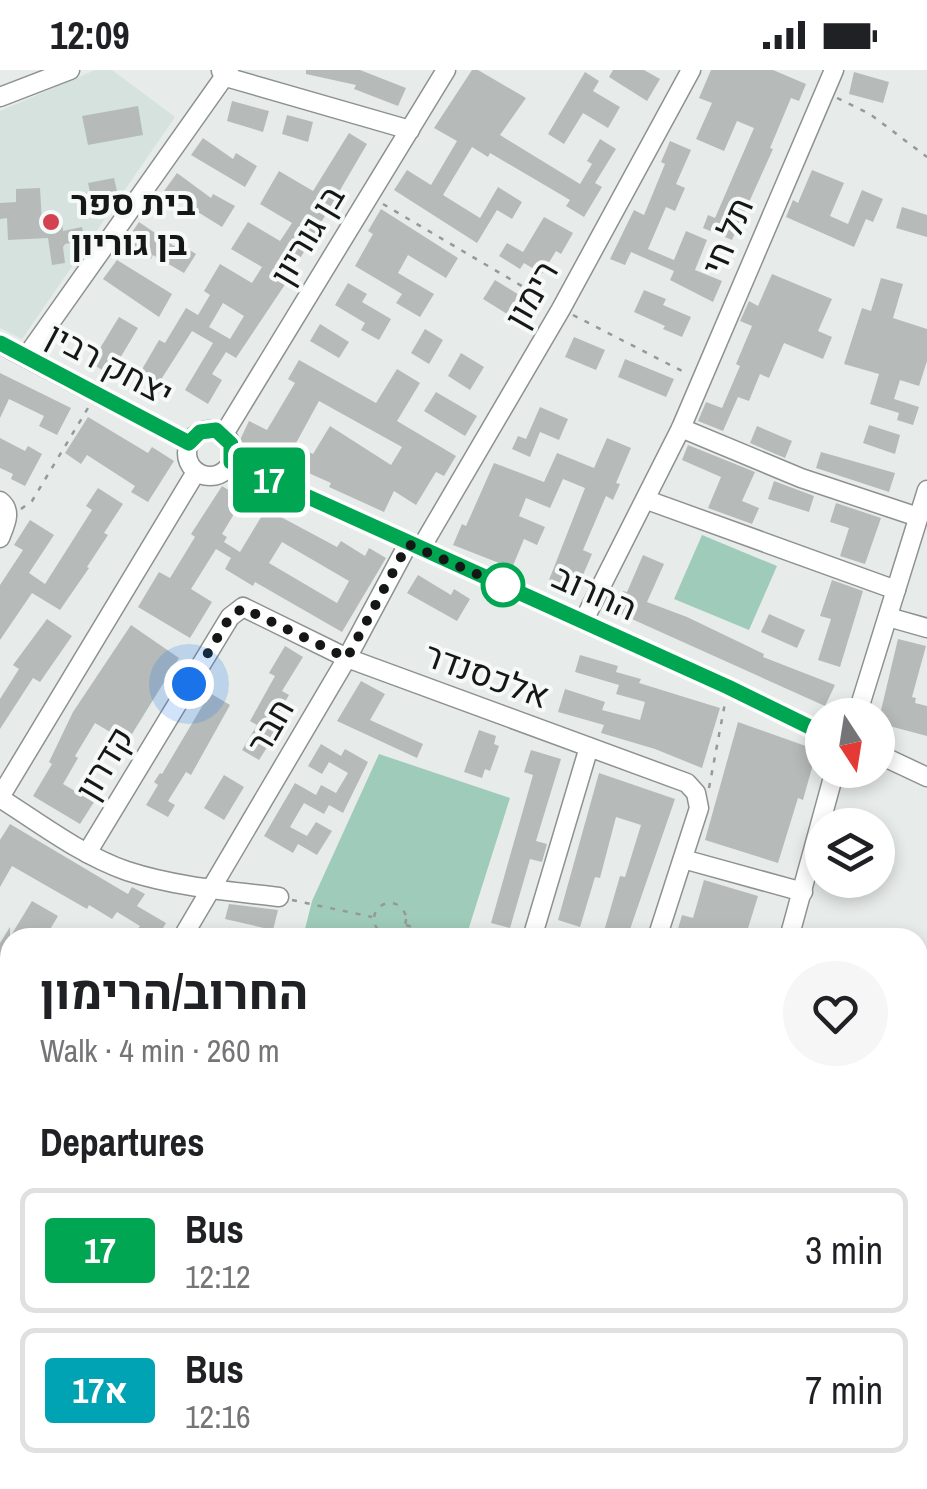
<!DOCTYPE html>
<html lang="en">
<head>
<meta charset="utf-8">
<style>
  body { margin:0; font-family:"Archivo Narrow",Heebo,sans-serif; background:#f6f6f6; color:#202124; height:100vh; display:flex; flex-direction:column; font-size:38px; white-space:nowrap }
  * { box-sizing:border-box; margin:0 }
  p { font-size:32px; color:#757577 }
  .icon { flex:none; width:55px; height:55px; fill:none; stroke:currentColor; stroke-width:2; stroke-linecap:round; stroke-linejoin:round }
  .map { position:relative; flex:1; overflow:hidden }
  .sheet { position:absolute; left:0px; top:858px; width:928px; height:562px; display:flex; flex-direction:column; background:#fff; border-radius:30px 30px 0 0; box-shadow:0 5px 15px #0003 }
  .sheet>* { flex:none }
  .badge { padding:0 20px; border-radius:8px; font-size:35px; line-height:65px }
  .needle { width:65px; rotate:168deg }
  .buttons { position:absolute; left:805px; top:628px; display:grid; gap:20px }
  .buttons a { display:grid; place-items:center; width:90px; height:90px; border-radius:50%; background:#fff; box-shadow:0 5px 15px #0003; font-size:50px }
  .you { position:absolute; width:50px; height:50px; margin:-25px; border:8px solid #fff; border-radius:50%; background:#1a73e8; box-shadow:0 0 0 15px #1a73e833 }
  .map>.badge { position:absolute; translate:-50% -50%; box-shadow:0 0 0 5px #fff }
  h2 { padding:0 40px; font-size:38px; line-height:90px }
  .round { display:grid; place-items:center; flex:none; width:105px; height:105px; border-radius:52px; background:#f6f6f6 }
  .overview { display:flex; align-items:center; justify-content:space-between; height:170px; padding:0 40px }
  h1 { font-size:48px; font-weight:700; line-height:75px }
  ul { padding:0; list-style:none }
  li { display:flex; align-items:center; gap:30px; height:125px; margin:0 20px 15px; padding:0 20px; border:5px solid #e0e0e0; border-radius:15px }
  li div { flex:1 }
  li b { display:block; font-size:38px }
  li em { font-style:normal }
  li .badge { min-width:110px; font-weight:700; text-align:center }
  .status { display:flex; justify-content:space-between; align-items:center; height:70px; padding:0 50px; background:#fff; direction:ltr }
  .status svg { height:28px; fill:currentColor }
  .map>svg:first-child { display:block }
  .built { fill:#d5e2dd }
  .green { fill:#9fcbba }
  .building { fill:#b6bbb9; fill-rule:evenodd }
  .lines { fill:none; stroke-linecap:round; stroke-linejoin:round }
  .minor-casing { stroke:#8d918f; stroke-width:21 }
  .path { stroke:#959997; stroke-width:2.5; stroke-dasharray:5 8; stroke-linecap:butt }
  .minor { stroke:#fff; stroke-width:18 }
  .line-casing { stroke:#fff; stroke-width:22 }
  .line { stroke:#00a651; stroke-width:15 }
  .walk { stroke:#151716; stroke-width:10; stroke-dasharray:0 18 }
  .poi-dot { fill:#d34250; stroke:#f5f9f7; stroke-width:4 }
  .stop-dot { fill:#fff; stroke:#00a651; stroke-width:5 }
  .labels { text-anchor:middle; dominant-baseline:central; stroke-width:8; stroke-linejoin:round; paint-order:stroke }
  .poi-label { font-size:35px; font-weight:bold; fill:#151716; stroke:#f5f9f7; text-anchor:start }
  .street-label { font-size:35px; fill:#151716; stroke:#f5f9f7 }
</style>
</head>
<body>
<div class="status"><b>12:09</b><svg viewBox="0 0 49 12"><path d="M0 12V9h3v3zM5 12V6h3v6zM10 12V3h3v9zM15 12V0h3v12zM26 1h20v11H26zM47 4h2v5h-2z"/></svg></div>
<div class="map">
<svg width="927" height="1419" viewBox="0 0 927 1419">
  <rect width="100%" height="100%" fill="#e7ecea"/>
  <polygon class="built" points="95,0 112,0 175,47 22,269 0,258 0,41"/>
  <g class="green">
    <polygon points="702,465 777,496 749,560 674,529"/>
    <polygon points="379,684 510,728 466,867 303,867 312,831"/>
    <polygon points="489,1410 725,1410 726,1419 515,1419"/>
  </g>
  <g class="building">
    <polygon points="306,0 360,0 406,18 398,36 354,19 356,15 306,4"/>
    <polygon points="472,0 478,0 526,28 500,65 580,114 592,94 587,91 600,69 616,79 595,113 602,117 584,147 566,136 570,130 490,83 488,87 472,77 443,125 480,148 498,117 522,132 512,149 497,140 477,173 394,120 407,100 431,115 457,71 434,58"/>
    <polygon points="613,0 644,0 660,9 647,31 609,7"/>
    <polygon points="711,0 773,0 806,14 799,31 791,28 770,78 773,79 732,170 703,158 708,145 715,148 754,58 737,51 724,81 696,69 712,33 699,28"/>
    <polygon points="585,2 599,11 593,21 620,37 608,58 583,43 564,74 548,64"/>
    <polygon points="854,2 889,12 883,33 849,24"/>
    <polygon points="232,31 269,41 263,62 227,51"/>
    <polygon points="138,36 143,65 88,75 82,46"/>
    <polygon points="287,45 313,52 308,72 282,64"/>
    <path d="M349 63 367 74 284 216 236 288 226 282 212 304 222 310 208 334 185 320 213 273 192 261 155 319 137 308 159 270 165 273 186 238 198 245 210 225 204 221 220 194 252 213 262 197 231 179 248 152 280 171 292 153 260 134 279 101 313 121ZM223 233 244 246 230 269 209 257Z"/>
    <polygon points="203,68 233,89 236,83 257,96 245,117 191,85"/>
    <polygon points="670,71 691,80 676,114 685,118 675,141 666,137 648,179 674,190 686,161 707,170 695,200 722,211 713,232 670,210 674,201 631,182 625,195 610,189 634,140 644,145 665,94 661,92"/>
    <polygon points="812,100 844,113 830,146 848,154 862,120 883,129 873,152 866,149 854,177 786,147 793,130 798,133"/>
    <polygon points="177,103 211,128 213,124 235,136 222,157 164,121"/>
    <polygon points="114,108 117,121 105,123 106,133 97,135 99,146 82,149 79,132 86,131 85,123 90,122 88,113"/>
    <polygon points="40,118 42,153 62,150 63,161 82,157 85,170 65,174 63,177 65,193 52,195 48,168 8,170 7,148 0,149 0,133 16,132 16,119"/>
    <polygon points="902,137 927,145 927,167 896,158"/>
    <polygon points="381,139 458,188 446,208 408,185 398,203 434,224 420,247 396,233 402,224 355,196 373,164 368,161"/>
    <polygon points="544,147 573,163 561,184 556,181 542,204 524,193 520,199 499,186 507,173 523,182"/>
    <polygon points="139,152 174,176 177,172 196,184 184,203 153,185 151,189 126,171"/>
    <polygon points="117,190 172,224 159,247 103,209"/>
    <polygon points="772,204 832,229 818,261 832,267 823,289 784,273 769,308 760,304 749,331 738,327 723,361 698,351 706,332 722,338 740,296 736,294 752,256 740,251 749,231 758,236"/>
    <polygon points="881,208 903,214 893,248 927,259 927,291 919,316 900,310 894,329 919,337 913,355 897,350 899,343 870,334 879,304 844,294 862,238 871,241"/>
    <polygon points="495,210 537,236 525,255 483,229"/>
    <polygon points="348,213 367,224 362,232 391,249 379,270 361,260 365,253 335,235"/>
    <polygon points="644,220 666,229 663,235 691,247 682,267 663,259 665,256 634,242"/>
    <polygon points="119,247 138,258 110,305 91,293"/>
    <polygon points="320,254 349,272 339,288 310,271"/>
    <polygon points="425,259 443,270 429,294 411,283"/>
    <polygon points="574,267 605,280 596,300 565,287"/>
    <polygon points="461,283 484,297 470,320 448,306"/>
    <polygon points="625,289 674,309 666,327 618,307"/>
    <path d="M299 290 376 333 397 299 420 313 397 351 456 386 444 406 436 402 416 435 394 421 384 442 329 417 331 413 239 372 249 351 267 360 295 313 288 309ZM319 331 402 377 391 395 330 356 313 384 295 375Z"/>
    <polygon points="0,303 71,338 57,365 39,356 44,346 9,329 0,348"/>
    <polygon points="436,322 477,346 465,366 424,341"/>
    <polygon points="540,337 568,349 559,370 540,362 530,387 512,379 518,366 526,369"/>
    <polygon points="88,347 148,383 152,377 174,391 148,432 131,422 135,416 87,385 81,394 65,383"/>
    <polygon points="869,355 900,365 895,384 863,373"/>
    <polygon points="757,356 792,371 785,388 750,373"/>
    <polygon points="0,368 25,381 28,376 42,384 25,416 11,409 13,404 0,398"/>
    <polygon points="607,368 631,378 616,413 620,414 613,430 606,426 583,480 592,484 576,521 549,510 585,418 563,409 550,438 526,428 519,446 545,457 537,475 524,469 512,498 453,475 462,454 466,456 494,393 544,412 557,383 594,398"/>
    <polygon points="688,375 755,402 742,431 759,438 752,454 708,438 721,407 682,390"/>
    <polygon points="821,382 895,403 889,422 816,398"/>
    <polygon points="774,411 814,426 809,442 768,429"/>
    <path d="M222 416 243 429 222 464 227 467 224 472 240 482 266 439 337 477 341 471 365 486 369 478 386 488 342 562 255 512 253 516 225 499 231 488 216 479 191 519 212 532 190 568 138 537 159 502 170 508 195 467 191 464ZM282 472 349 511 337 533 269 493Z"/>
    <polygon points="98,418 123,434 104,463 108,465 87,497 89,498 60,540 32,523 0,570 0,515 23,480 14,475 30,450 54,465 29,503 45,514 92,440 86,436"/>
    <polygon points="836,433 881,448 865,494 840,486 849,458 830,452"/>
    <polygon points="643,485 664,494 647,532 687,547 764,584 763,587 835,615 825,636 614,541 623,521 627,522"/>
    <polygon points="418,505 451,525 454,519 470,529 457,551 407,523"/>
    <polygon points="832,510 863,521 840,597 818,590 831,549 820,546"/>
    <polygon points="769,544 805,560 797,578 761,562"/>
    <polygon points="47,549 72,566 40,612 33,608 0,659 0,629 19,599 13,595"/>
    <polygon points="131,555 179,588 127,672 95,653 75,686 78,688 63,714 94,732 80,754 33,726 52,694 49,692 73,642"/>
    <polygon points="898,569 926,576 912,627 916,628 915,633 927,636 927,666 878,653"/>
    <polygon points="285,576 303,587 282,621 289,625 276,647 284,651 259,690 242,680 257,655 250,651 275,606 269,603"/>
    <polygon points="580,585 618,596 616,602 641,609 639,613 720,638 702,698 655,679 601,663 604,655 558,642 565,619 605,632 602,640 640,650 645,632 616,624 619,615 575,602"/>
    <polygon points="361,611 385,624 370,650 423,674 417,688 337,651"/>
    <polygon points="210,623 230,635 191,705 186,702 168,731 175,735 168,747 146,735 158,715 154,712 160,703 162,704"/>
    <polygon points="738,652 817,680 803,730 798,728 778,793 705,770"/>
    <polygon points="479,660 496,666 494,674 499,676 490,701 485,699 482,708 464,702"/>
    <polygon points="321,674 341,686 345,679 368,692 343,743 329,735 324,744 304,733 290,757 307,766 316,752 332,761 317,785 298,774 293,783 264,766 295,713 316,725 321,715 336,723 348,703 329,692 322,704 308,696"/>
    <polygon points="531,680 561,689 536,771 547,774 542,792 530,789 510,858 491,853 533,705 524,702"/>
    <polygon points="599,703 675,729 627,868 602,868 620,806 625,807 641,755 616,747 600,808 595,807 580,857 558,850"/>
    <polygon points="224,705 244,717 224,750 204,738"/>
    <polygon points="10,754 116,817 128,824 132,817 145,824 137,836 166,853 157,868 147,868 136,861 140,856 117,842 112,849 89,835 87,839 12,796 0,817 0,770"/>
    <polygon points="704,810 758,826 745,868 707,868 678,859 682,845 693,848"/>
    <polygon points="32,831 58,846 45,868 10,868 10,898 0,892 0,873 10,857 10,867"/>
    <polygon points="229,834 278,840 273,860 225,849"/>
  </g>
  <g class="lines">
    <g class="minor-casing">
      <g id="minor">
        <polyline points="221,1 226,7 410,60"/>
        <polyline points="0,27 70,0"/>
        <polyline points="0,274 189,373"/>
        <polyline points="26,287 229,0"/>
        <polyline points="681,358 801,408 918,447"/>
        <circle cx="210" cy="383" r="23"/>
        <polyline points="224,364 446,0"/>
        <polyline points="231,392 728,617 822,663"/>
        <polyline points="647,430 896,520"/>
        <path d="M0 431C13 441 5 455 0 468"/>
        <polyline points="421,478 561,239 691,0"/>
        <polyline points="888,547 927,558"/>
        <polyline points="583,552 681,358 834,0"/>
        <polyline points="857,645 927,420"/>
        <polyline points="878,684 927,707"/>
        <polyline points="0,727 196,402"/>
        <path d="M0 728C41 754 81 785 127 801 176 817 229 821 279 827"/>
        <polyline points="87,783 230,547 243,537 347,588 687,713 696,723 699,738 657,868"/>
        <polyline points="683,789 803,822"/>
        <polyline points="182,868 347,588 408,474"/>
        <polyline points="532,868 589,677"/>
        <polyline points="789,868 835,700"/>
        <polyline points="0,919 10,925"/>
      </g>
    </g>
    <g class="path">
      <polyline points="837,28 870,44 927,87"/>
      <polyline points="383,134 549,232"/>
      <polyline points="573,245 686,303"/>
      <polyline points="21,439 32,431 88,338"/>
      <polyline points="709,718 725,633"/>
      <polyline points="292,830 372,847"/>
      <circle cx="390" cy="849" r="16"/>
      <polyline points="406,855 444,867 466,868"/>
      <polyline points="0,1267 10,1269"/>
      <polyline points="516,1410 534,1419"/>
      <polyline points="308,1419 309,1410"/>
    </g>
    <use href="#minor" class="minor"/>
  </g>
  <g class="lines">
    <g class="line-casing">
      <polyline id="line" points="0,273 189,373 200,362 216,360 231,374 231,392 728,617 822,663"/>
    </g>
    <use href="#line" class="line"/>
    <polyline class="walk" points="189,614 230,547 243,538 347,588 408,474 518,522 503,515"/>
  </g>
  <circle class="poi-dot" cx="51" cy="152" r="10"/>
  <circle class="stop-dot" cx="503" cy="515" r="20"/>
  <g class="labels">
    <g class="poi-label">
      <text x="71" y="132">בית ספר<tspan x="71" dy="40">בן גוריון</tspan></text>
    </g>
    <g class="street-label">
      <text transform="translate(307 165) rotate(-59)">בן גוריון</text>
      <text transform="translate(727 166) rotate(-67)">תל חי</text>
      <text transform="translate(531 224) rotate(-60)">רימון</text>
      <text transform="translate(110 294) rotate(28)">יצחק רבין</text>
      <text transform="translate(595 522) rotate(24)">החרוב</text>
      <text transform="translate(487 605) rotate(20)">אלכסנדר</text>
      <text transform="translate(270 656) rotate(-60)">חבר</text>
      <text transform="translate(104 693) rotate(-59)">קדרון</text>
    </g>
  </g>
</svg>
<div class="buttons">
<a><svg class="needle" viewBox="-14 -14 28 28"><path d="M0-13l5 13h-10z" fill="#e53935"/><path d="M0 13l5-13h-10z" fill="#757577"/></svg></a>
<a><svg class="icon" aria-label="layers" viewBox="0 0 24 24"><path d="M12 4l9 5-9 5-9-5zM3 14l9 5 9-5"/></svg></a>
</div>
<div class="you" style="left:189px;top:614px"></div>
<b class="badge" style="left:269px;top:410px;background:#00a651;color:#fff">17</b>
<section class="sheet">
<div class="overview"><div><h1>החרוב/הרימון</h1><p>Walk · 4 min · 260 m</p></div><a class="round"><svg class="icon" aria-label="heart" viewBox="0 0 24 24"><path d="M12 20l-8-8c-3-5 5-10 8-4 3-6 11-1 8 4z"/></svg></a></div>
<h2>Departures</h2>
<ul>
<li><span class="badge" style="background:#00a651;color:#fff">17</span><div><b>Bus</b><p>12:12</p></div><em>3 min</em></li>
<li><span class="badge" style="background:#00a3b4;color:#fff">17א</span><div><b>Bus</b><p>12:16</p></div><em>7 min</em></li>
</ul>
</section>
</div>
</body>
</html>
